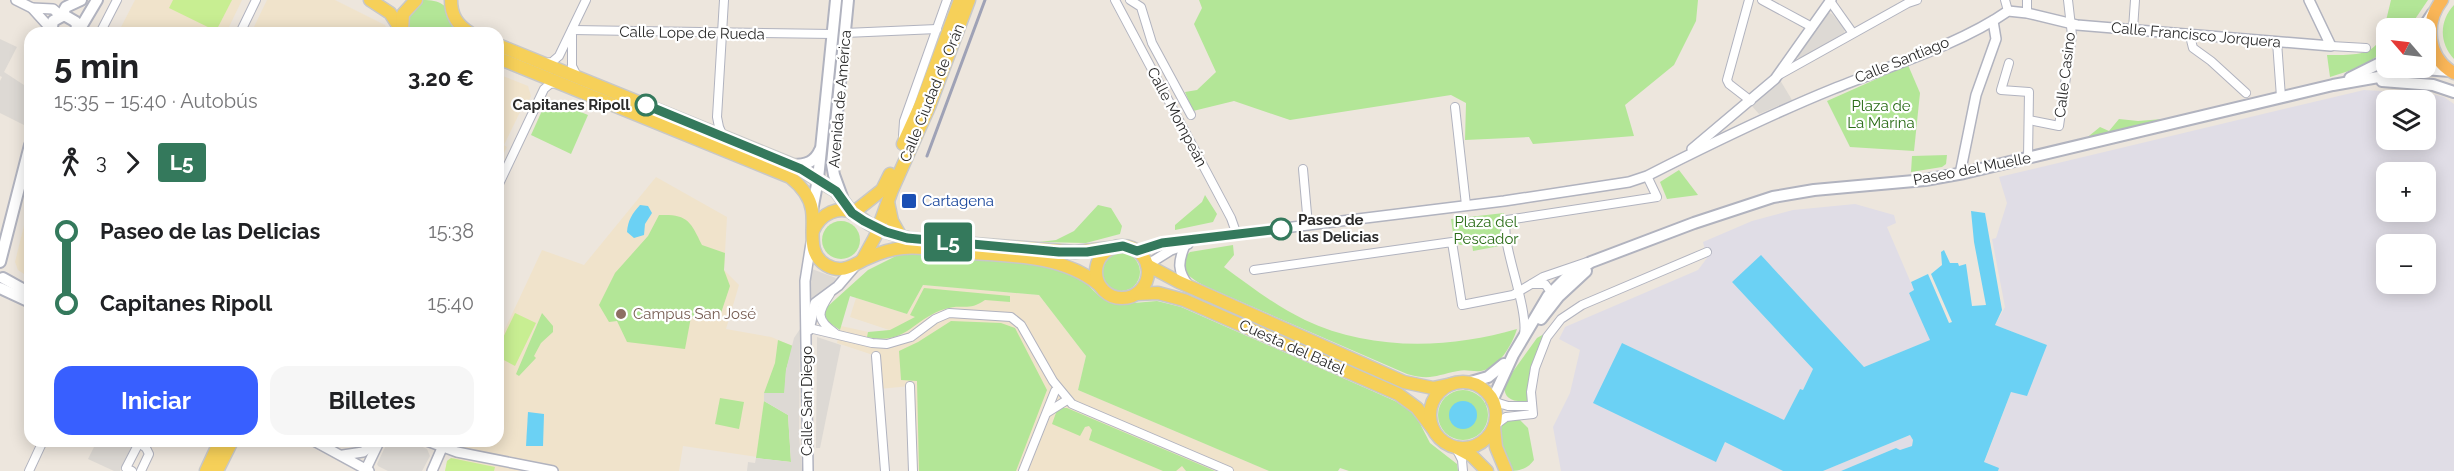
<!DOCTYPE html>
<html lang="es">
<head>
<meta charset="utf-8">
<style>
  body { margin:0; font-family:Raleway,sans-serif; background:#f6f6f6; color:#202124; height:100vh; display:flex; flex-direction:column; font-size:22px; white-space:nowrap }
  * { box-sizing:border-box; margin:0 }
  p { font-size:20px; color:#757577 }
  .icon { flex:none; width:33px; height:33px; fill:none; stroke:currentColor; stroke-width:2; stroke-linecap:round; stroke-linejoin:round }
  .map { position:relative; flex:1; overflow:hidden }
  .panel { position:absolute; left:24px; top:27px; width:480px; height:420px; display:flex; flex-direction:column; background:#fff; border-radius:18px; box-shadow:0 3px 15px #0003 }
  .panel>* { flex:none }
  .badge { padding:0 12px; border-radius:4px; font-size:21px; line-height:39px }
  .needle { width:39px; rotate:298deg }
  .buttons { position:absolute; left:2376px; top:18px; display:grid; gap:12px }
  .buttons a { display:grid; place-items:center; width:60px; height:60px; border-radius:12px; background:#fff; box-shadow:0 3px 15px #0003; font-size:30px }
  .map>.badge { position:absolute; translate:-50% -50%; box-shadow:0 0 0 3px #fff }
  .legs { display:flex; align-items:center; gap:9px; height:66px; padding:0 30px; font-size:20px }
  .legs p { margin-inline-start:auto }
  .summary { display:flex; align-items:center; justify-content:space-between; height:102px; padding:0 30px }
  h1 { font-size:33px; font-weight:700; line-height:45px }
  .action { display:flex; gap:12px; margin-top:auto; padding:12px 30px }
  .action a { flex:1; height:69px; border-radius:18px; background:#385fff; color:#fff; font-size:24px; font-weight:700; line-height:69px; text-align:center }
  .action a+a { background:#f6f6f6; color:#202124 }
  ul { padding:0 30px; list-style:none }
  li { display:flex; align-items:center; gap:21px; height:72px; font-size:22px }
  li i { display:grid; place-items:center; width:9px; height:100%; margin:0 8px; background:currentColor }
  li i::after { content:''; width:15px; height:15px; margin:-8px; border:4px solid; border-radius:50%; background:#fff }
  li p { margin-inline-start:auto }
  li:first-child i { background:linear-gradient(#0000 50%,currentColor 0) }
  li:last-child i { background:linear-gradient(currentColor 50%,#0000 0) }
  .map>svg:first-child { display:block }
  .industrial { fill:#e0dde6; fill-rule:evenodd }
  .education { fill:#f0e3cb }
  .green { fill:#b3e697 }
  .pitch { fill:#c8ee92 }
  .plaza { fill:#ddd9d4 }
  .water { fill:#6bd1f4 }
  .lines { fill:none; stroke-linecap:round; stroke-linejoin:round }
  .minor-casing { stroke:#b1b3bf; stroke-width:10 }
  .tertiary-casing { stroke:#b1b3bf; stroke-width:12 }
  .secondary-casing { stroke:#b1b3bf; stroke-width:14 }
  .primary-casing { stroke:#c8c8c8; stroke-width:15 }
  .trunk-casing { stroke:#c8c8c8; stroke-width:15 }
  .minor { stroke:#fff; stroke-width:8 }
  .tertiary { stroke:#fff; stroke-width:9 }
  .secondary { stroke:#fff; stroke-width:10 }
  .primary { stroke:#f6d059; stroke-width:12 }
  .trunk { stroke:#fab658; stroke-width:12 }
  .rail { stroke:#9fa2b6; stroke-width:3 }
  .line-1-casing { stroke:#fff; stroke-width:14 }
  .line-1 { stroke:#34795c; stroke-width:9 }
  .stop-1-dot { fill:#fff; stroke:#34795c; stroke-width:3 }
  .transit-dot { fill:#1a4fb4; stroke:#fff; stroke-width:2 }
  .education-dot { fill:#8d6e63; stroke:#fff; stroke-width:2 }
  .labels { text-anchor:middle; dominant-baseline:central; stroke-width:4.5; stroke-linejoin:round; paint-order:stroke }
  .street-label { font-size:15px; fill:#2b2b2b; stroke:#fff }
  .stop-label { font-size:15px; font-weight:bold; fill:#2b2b2b; stroke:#fff; text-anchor:end }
  .park-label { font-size:15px; fill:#2a6c17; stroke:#fff }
  .transit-label { font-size:15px; fill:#164399; stroke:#fff; text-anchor:start }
  .education-label { font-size:15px; fill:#785e54; stroke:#fff; text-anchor:start }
</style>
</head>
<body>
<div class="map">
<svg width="2454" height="471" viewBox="0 0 2454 471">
  <rect width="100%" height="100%" fill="#ede6dd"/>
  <g class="industrial">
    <path d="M2364 90 2432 94 2444 97 2454 104V471H1998V469L1984 463 2011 392 2047 345 1995 325 2005 307 1992 239 1996 238 2007 203 1999 177ZM2386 100H2426V140H2386ZM2386 172H2426V212H2386ZM2386 244H2426V284H2386Z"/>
    <polygon points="1855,204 1894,215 1896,223 1887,227 1914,290 1909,293 1931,340 1864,367 1761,256 1732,282 1813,369 1803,390 1800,389 1784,421 1622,343 1716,461 1725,442 1783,471 1561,471 1553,427 1570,393 1580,350 1559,339 1565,327 1698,270 1707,258 1703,242 1752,221 1793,210"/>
    <polygon points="1910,435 1913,440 1912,446 1900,450 1896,448 1841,471 1823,471"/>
  </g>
  <g class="education">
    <polygon points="135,0 242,0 226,33 118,33"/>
    <polygon points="267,0 335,0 385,25 388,33 251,33"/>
    <polygon points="498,74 528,86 531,96 525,109 522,108 504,145 507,147 498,165"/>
    <polygon points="656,177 727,217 724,270 739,285 726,329 771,337 793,346 786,370 764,395 764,402 788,415 791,462 683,446 679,471 445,471 447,461 455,457 458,445 452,443 453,441 498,441 498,344 542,250 584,265"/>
    <polygon points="30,201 30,278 18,270 15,262"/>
    <polygon points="923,285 1039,295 1086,356 1078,390 1269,471 913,471 910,386 879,389 876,356 837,343 841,326 873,333 889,330 850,317 856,298 907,314"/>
  </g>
  <g class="green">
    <path d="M416 0C435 0 445 0 452 18 453 24 454 27 452 33H403L402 29Z"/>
    <polygon points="1199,0 1698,0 1696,21 1674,65 1625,105 1634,136 1533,144 1529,137 1465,140 1466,103 1451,95 1290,120 1234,101 1193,111 1185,92 1197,90 1216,72 1194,24 1202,8"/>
    <path d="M2391 0H2428L2409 28H2386V50L2361 67 2330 77 2327 55C2381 56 2379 49 2391 0Z"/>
    <path d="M2454 5V59C2439 43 2439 21 2454 5Z"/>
    <polygon points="1908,65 1920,93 1914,151 1850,147 1827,101"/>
    <polygon points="554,101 588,115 571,154 531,135 545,104"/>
    <polygon points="2175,118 2084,140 2100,127 2109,131 2119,119 2138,121"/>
    <polygon points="1947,155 1946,164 1942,167 1911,172 1912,156"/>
    <polygon points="1679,170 1698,195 1667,199 1660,182"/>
    <polygon points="1205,195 1217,214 1213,222 1175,230 1175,225 1202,202"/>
    <polygon points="1098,205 1111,208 1122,226 1120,234 1086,243 1039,242 1056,240 1074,231"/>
    <polygon points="1504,213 1505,245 1473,251 1472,244 1460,245 1454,240 1451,219"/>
    <path d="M659 215C687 214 690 220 702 245L725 253 724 270 730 286 720 316 691 317 685 349 627 342 617 321 609 322 599 305 615 273 648 236Z"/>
    <circle cx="841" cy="240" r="19"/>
    <path d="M1233 245 1234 255 1224 267C1250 286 1276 306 1305 320 1370 351 1449 349 1517 329 1512 345 1499 368 1481 371 1473 372 1466 369 1458 371 1436 375 1431 381 1407 374L1207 287C1193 280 1172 268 1190 252Z"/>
    <circle cx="1121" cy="272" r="19"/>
    <polygon points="902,253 1007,261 1054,268 1084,281 1099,296 1110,302 1122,304 1157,301 1181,307 1395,401 1415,414 1430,443 1457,464 1458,471 1349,471 1340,468 1338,471 1269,471 1078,390 1086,356 1039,295 923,285 907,314 850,296 840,330 828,322 824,313 827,307 868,270"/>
    <path d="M924 288 1010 296V302L985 300C968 312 962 303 945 309 914 318 906 346 867 337L868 332 890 330 915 317 910 315Z"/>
    <polygon points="542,313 553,326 553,332 541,343 534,356 536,358 519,376 516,374"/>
    <polygon points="951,321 1001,323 1015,328 1047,390 1016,471 919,471 917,381 901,380 899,351 918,342"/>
    <path d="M1551 330 1543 345 1531 406H1519L1518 401C1507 400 1504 394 1504 384L1537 338Z"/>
    <polygon points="778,340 793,346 786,370 785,394 764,393 775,363"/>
    <circle cx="1463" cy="415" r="25"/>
    <polygon points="720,398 744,402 739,429 715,424"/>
    <polygon points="764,401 788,415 791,462 756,458"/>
    <polygon points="1062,408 1067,408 1215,471 1186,471 1182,466 1176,471 1163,471 1089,440 1092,430 1089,426 1085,427 1080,436 1052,424 1057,410"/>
    <path d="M1519 415 1520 420 1528 428 1534 460C1527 470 1518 471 1506 471L1497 422Z"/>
  </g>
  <g class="pitch">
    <polygon points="173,0 232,0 216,31 169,8"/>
    <polygon points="515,313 536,323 515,366 498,357 498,348"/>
    <polygon points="451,458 495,467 494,471 445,471 447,461"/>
  </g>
  <g class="plaza">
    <polygon points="1827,12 1832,14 1845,29 1844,33 1800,59 1796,56"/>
    <polygon points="0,39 17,47 4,72 27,87 30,106 24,125 0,113 0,81 2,77 0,76"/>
    <polygon points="1780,80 1792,100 1759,114 1751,105"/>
    <polygon points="812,269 836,278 831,286 813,298 810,298 810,272"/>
    <polygon points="800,329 799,436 802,471 747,471 748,462 755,463 756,458 791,462 788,415 764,401 764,393 784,393 786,370 794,338"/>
    <polygon points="817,337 841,345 820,448 816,448"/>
    <polygon points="97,441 135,441 120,471 114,471 88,459"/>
    <polygon points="388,441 410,441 427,449 430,456 422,471 388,471 378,466 377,464"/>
  </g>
  <g class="water">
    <path d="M640 205 648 206 652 213 645 224 644 235 634 238 627 232C628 220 632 214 640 205Z"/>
    <polygon points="1971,211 1985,213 2002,310 1995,325 2047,345 2027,396 2011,392 1984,462 1999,468 1998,471 1841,471 1896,448 1900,450 1912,446 1913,440 1910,435 1823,471 1783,471 1725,442 1716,462 1593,403 1622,343 1784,420 1800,389 1803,390 1813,369 1732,282 1761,255 1864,367 1930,340 1909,293 1914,290 1911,282 1928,274 1949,323 1952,322 1931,274 1942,265 1941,252 1944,250 1950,263 1958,263 1959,266 1966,264 1972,306 1986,305 1974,242"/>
    <circle cx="1463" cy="415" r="14"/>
    <polygon points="528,412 544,414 543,446 526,446"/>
  </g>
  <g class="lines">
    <g class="minor-casing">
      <g id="minor">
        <polyline points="1115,0 1231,218 1237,235"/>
        <polyline points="1130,0 1141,7 1152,43 1191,115"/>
        <polyline points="1749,0 1727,80 1729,84 1751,101"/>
        <polyline points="1762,0 1812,27"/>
        <polyline points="2005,0 2008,11"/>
        <polyline points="2027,0 2027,13"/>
        <polyline points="1830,1 1852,32"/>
        <polyline points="2133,29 2135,0"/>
        <polyline points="572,30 833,34"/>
        <polyline points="100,33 117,0"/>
        <polyline points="240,33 256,0"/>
        <polyline points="845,33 937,29"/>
        <polyline points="572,35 572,66 578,78"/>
        <polyline points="2190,36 2193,48 2211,61 2246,93"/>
        <polyline points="2277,42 2281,97"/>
        <polyline points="2331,46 2366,48"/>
        <polyline points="544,63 552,62 559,56 586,0"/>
        <polyline points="2009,63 2001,90 2029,92 2028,158"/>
        <polyline points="1779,75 1908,3 1917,0"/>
        <polyline points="1455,107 1466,205"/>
        <polyline points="2029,120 2059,126 2072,35 2068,0"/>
        <polyline points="723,136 719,127 717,117 724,0"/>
        <polyline points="903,136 904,121 947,0"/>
        <polyline points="1303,169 1308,225"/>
        <polyline points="498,186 544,89 550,84 556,83"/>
        <polyline points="1254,270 1452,242 1462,305 1513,295 1543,277 1587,262"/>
        <polyline points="1532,284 1545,284 1553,295"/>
        <path d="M830 294C818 312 815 319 835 333"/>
        <polyline points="809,328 872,343 887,344 911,337 935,319 949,313 1011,317 1021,325 1053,381 1072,404 1229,471"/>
        <path d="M1524 335C1529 306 1498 238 1507 220L1657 197 1647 176"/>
        <polyline points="876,356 885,471"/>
        <polyline points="910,386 913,471"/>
        <polyline points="1492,401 1508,406 1531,406"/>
        <polyline points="1048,412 1067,400"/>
        <polyline points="1494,426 1506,417 1533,414 1531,392 1535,368 1547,337 1561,319 1582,305 1707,252"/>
        <polyline points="139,443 146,448 149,454 141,471"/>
        <polyline points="1457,450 1462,460 1463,471"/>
        <polyline points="29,471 43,441"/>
        <polyline points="132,471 126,468 140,441"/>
        <polyline points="1023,471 1055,391 1058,389"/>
      </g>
    </g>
    <g class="tertiary-casing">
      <g id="tertiary">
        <polyline points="16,0 32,8 51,29"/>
        <polyline points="32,8 53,9 61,16"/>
        <polyline points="1692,149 1775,79 1831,0"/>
        <polyline points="1960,174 1976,95 1996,39 1993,21"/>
        <path d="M1185 245C1178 262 1177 271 1189 286"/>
        <path d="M1137 251 1162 243 1504 201 1629 182 1647 176C1708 145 1769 115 1833 89 1887 67 1961 44 2008 11L2027 13 2077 25 2331 46 2309 0"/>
        <polyline points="1147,265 1171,250 1188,244"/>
        <polyline points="809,330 815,303 838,286 856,265"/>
        <polyline points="314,441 369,471"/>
        <polyline points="427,441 457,452 553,471"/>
        <polyline points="343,455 363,452 378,441"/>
        <polyline points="366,469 378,444"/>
        <polyline points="432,471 442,448"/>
        <polyline points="808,471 805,281 811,243"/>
      </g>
    </g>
    <g class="secondary-casing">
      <g id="secondary">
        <polyline points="61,16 66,7 81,0"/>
        <polyline points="2423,28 2433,13"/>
        <polyline points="78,32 97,0"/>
        <polyline points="51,33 53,21 64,15 76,22 78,33"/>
        <polyline points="2350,78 2386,60"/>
        <polyline points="2382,81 2433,85 2454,92"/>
        <path d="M793 165C806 165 815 162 820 150"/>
        <polyline points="842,197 834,175 832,164 848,0"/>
        <polyline points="812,211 818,179 836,0"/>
        <polyline points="0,262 30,145"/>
        <polyline points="3,278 30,293"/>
        <polyline points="0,288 30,302"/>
        <polyline points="1541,319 1559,296 1586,271"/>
        <polyline points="1467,383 1488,377 1504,364"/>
        <polyline points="1492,401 1513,355 1548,296 1566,278 1591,262 1694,223 1773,197 1814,190 1925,180 1964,173 2333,85 2424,69 2450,71"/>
      </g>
    </g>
    <g class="primary-casing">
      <g id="primary">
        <polyline points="370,0 390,13 403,33"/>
        <path d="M451 0C451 15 457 25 470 33"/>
        <polyline points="402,30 403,14 416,0"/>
        <polyline points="498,45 793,165 836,191 852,213"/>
        <path d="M498 58 790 177C800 185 810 197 812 210 815 230 806 253 826 265 843 275 854 264 868 258 879 253 891 249 903 248 921 246 940 250 958 252 1004 256 1060 253 1098 284"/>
        <polyline points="903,144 921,104 960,0"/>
        <polyline points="888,202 892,221 901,237"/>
        <polyline points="853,213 882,190 890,174"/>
        <path d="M813 231C820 214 839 204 856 214 861 217 865 222 871 225 884 232 898 236 912 239L1075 252 1110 248"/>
        <circle cx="1122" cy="272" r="26"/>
        <polyline points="863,259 875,237 892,190 929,107 969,0"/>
        <polyline points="1147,265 1179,282 1404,382 1433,388 1452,384"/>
        <polyline points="1136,294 1158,293 1184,300 1398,394 1417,408 1433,429"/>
        <circle cx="1463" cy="415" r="33"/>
        <polyline points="1494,427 1496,447 1506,471"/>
        <polyline points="1457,448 1472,456 1487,471"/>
        <polyline points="206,471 220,441"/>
        <polyline points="217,471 232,441"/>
      </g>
    </g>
    <g class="trunk-casing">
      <path id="trunk" d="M2442 0C2424 23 2427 58 2454 73"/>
    </g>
    <use href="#minor" class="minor"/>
    <use href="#tertiary" class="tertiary"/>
    <use href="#secondary" class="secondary"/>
    <use href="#primary" class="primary"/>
    <use href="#trunk" class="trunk"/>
    <polyline class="rail" points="927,156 985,0"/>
  </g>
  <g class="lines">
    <g class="line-1-casing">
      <polyline id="line-1" points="646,105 801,169 836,191 852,213 864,221 886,232 907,238 1059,252 1087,252 1123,246 1137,251 1162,243 1281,229"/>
    </g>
    <use href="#line-1" class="line-1"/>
  </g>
  <g class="stop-1-dot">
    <circle cx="646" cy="105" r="10"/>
    <circle cx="1281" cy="229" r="10"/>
  </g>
  <rect class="transit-dot" x="901" y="193" width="16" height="16" rx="3"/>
  <circle class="education-dot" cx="621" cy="314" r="6"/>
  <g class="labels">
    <g class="street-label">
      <text transform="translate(692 33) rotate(1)">Calle Lope de Rueda</text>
      <text transform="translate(2196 35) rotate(5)">Calle Francisco Jorquera</text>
      <text transform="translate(1902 60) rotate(-22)">Calle Santiago</text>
      <text transform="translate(2065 75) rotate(-83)">Calle Casino</text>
      <text transform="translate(932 93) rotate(-68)">Calle Ciudad de Orán</text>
      <text transform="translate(840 99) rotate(-85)">Avenida de América</text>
      <text transform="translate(1177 117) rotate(62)">Calle Mompeán</text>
      <text transform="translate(1972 169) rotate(-11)">Paseo del Muelle</text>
      <text transform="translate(1292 347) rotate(24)">Cuesta del Batel</text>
      <text transform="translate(807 401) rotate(-90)">Calle San Diego</text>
    </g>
    <g class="stop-label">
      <text x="630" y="105">Capitanes Ripoll</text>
      <text x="1298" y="220" text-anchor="start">Paseo de<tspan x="1298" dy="17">las Delicias</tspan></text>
    </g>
    <g class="park-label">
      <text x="1881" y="106">Plaza de<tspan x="1881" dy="17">La Marina</tspan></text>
      <text x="1486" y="222">Plaza del<tspan x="1486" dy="17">Pescador</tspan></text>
    </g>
    <g class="transit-label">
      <text x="922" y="201">Cartagena</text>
    </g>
    <g class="education-label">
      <text x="633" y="314">Campus San José</text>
    </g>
  </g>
</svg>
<div class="buttons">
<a><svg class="needle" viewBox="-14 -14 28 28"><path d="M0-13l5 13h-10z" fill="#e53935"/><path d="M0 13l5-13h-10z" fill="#757577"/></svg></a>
<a><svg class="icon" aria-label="layers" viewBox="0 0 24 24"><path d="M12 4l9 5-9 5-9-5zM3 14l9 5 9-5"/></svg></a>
<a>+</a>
<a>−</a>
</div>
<b class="badge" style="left:948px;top:242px;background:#34795c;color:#fff">L5</b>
<section class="panel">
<div class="summary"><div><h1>5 min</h1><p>15:35 – 15:40 · Autobús</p></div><b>3.20 €</b></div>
<div class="legs"><svg class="icon" aria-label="walk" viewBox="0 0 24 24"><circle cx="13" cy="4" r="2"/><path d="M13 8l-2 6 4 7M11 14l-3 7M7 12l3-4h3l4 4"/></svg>3<svg class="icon" aria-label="forward" viewBox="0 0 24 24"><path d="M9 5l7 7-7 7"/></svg><b class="badge" style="background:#34795c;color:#fff">L5</b></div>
<ul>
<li><i style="color:#34795c"></i><b>Paseo de las Delicias</b><p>15:38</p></li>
<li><i style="color:#34795c"></i><b>Capitanes Ripoll</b><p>15:40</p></li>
</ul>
<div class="action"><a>Iniciar</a><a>Billetes</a></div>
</section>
</div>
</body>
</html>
